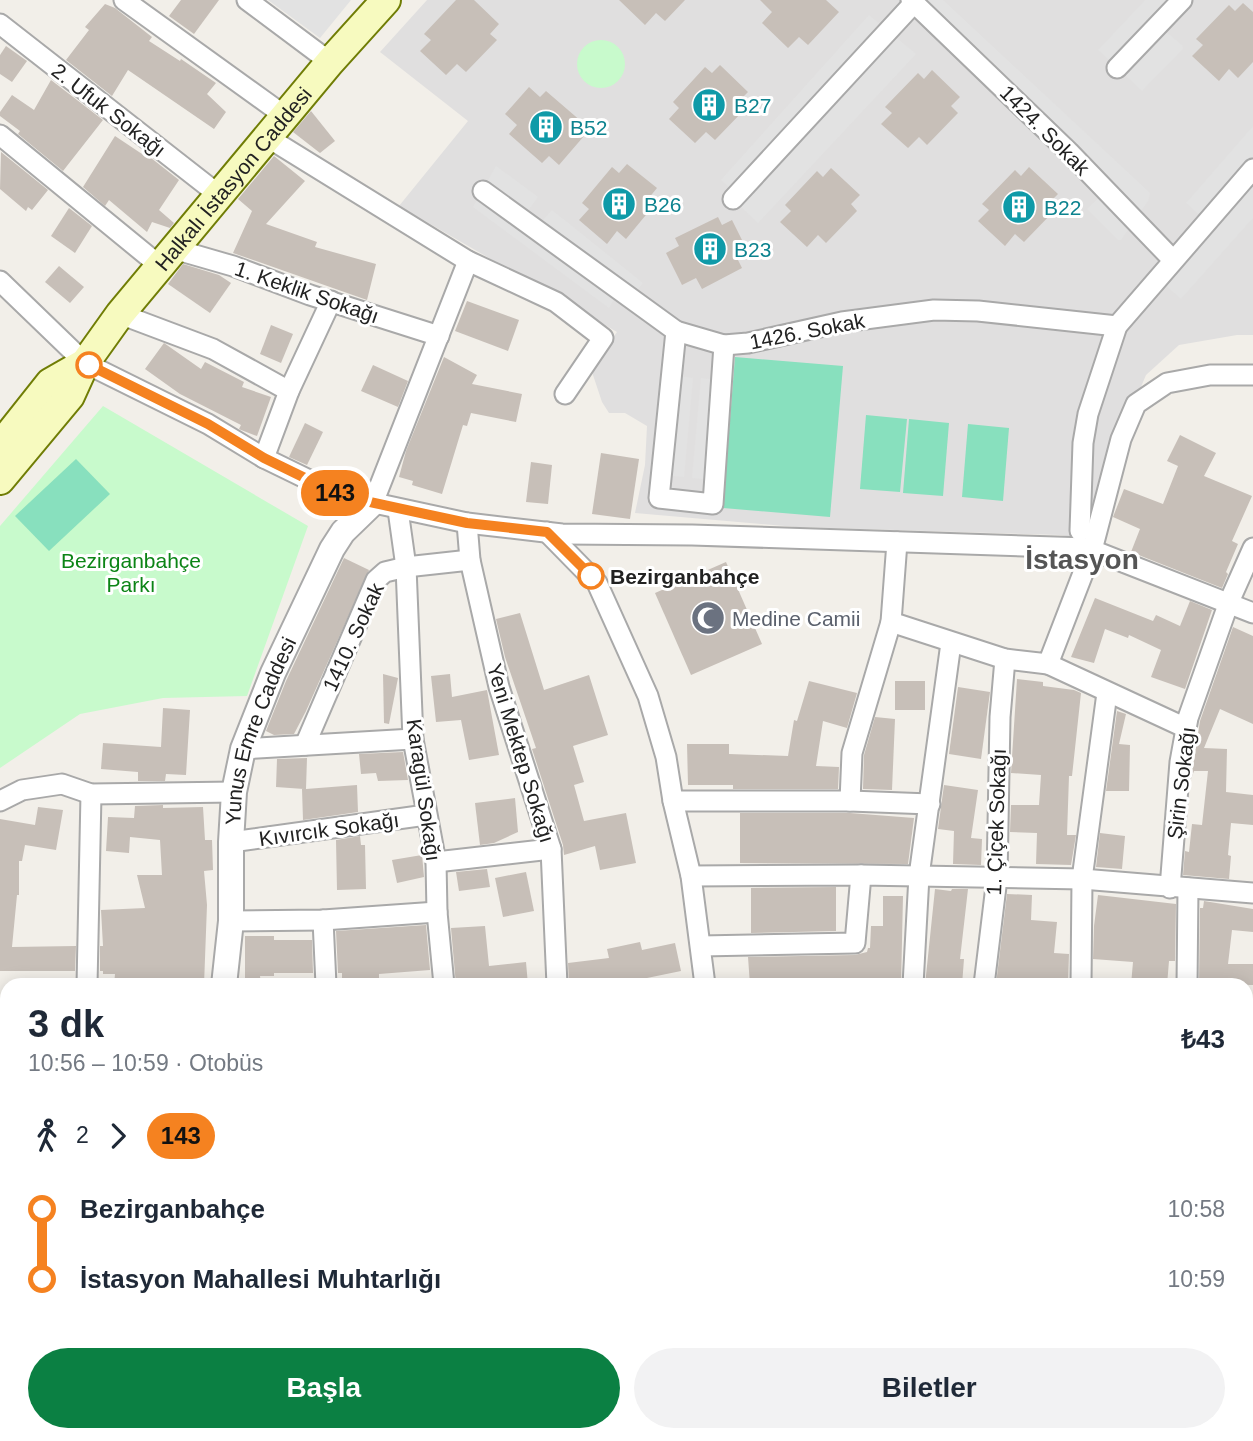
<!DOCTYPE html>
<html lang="tr">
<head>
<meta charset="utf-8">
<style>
  body { margin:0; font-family:Helvetica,sans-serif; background:#f2f2f3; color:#1f2937; height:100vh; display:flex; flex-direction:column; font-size:26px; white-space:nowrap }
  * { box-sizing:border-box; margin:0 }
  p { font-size:23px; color:#747a83 }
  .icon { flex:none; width:38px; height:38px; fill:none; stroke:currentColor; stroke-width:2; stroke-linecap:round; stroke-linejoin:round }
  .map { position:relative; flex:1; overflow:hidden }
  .side { position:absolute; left:0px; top:978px; width:1253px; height:464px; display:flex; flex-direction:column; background:#fff; border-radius:21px 21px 0 0; box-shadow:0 4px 18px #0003 }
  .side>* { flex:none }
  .badge { padding:0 14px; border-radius:23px; font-size:24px; line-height:46px }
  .map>.badge { position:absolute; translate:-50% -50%; box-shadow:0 0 0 4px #fff }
  .legs { display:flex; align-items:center; gap:10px; height:77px; padding:0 28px; font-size:23px }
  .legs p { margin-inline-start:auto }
  .head { display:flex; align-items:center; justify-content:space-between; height:119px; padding:0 28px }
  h1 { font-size:38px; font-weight:800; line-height:52px }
  .button { display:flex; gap:14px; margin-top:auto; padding:14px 28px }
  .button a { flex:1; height:80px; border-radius:42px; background:#0b8043; color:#fff; font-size:28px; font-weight:800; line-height:80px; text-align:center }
  .button a+a { background:#f2f2f3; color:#1f2937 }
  ul { padding:0 28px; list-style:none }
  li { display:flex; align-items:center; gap:24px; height:70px; font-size:26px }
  li i { display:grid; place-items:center; width:10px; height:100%; margin:0 9px; background:currentColor }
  li i::after { content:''; width:18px; height:18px; margin:-9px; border:5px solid; border-radius:50%; background:#fff }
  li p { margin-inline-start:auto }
  li:first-child i { background:linear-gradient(#0000 50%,currentColor 0) }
  li:last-child i { background:linear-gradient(currentColor 50%,#0000 0) }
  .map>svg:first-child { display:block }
  .residential { fill:#e0dfdf }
  .grass { fill:#cdebb0 }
  .park { fill:#c8facc }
  .pitch { fill:#88e0be }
  .parking { fill:#e2e2e2 }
  .building { fill:#c7bfb8 }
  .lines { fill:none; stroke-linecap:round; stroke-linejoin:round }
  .minor-casing { stroke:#a9a9a9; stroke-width:23 }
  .tertiary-casing { stroke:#a9a9a9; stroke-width:28 }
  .secondary-casing { stroke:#707d05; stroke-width:32 }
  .minor { stroke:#fff; stroke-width:19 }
  .tertiary { stroke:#fff; stroke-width:24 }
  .secondary { stroke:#f7fabf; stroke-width:28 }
  .line-1-casing { stroke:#fff; stroke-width:16 }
  .line-1 { stroke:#f58220; stroke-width:10 }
  .stop-1-dot { fill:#fff; stroke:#f58220; stroke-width:3.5 }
  .labels { text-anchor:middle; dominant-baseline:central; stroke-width:6; stroke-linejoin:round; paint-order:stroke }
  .culture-label { font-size:21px; fill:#0d838f; stroke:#fff; text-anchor:start }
  .street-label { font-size:21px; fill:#222; stroke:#fff }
  .park-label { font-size:21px; fill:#0c8416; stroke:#fff }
  .stop-label { font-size:21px; font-weight:bold; fill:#222; stroke:#fff; text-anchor:start }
  .worship-label { font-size:21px; fill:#5b616d; stroke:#fff; text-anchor:start }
  .district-label { font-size:28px; font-weight:bold; fill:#555; stroke:#fff }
</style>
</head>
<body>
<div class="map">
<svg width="1253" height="1441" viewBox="0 0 1253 1441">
  <rect width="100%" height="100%" fill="#f2efe9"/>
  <polygon class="residential" points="427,0 1253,0 1253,335 1237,335 1179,345 1146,375 1109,463 1093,540 1060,535 796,527 635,513 645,465 647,426 625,413 609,413 602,402 591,369 617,332 399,206 468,121 380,52"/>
  <polygon class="grass" points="1246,1203 1253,1209 1253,1441 1073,1441 1066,1435 1246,1435"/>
  <g class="park">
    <circle cx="601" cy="64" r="24"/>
    <polygon points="103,406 308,526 247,696 163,698 80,714 0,768 0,526"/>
  </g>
  <g class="pitch">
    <polygon points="735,357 843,366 830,517 723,508"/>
    <polygon points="866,415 907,419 900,492 860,489"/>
    <polygon points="909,419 949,423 943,496 903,493"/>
    <polygon points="968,424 1009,428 1003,501 962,497"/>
    <polygon points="76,459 110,494 49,551 15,516"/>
  </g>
  <g class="parking">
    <polygon points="268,0 351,0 320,38"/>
    <polygon points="912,0 943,0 1150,193 1148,201 1121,240 1118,240 1087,209 1105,192"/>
    <polygon points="1145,0 1182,0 1158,25 1182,45 1183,49 1142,91 1098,50"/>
    <polygon points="869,15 916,54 758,223 733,199 738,195 721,180"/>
    <polygon points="1253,126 1253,218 1181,299 1157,278 1207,222 1186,203"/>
    <polygon points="496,166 538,197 522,219 536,228 552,210 643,283 631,298 619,290 609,308 473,207"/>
    <polygon points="672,375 693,378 684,477 662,475"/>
    <polygon points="701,378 722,381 716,480 692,478"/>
  </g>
  <g class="building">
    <polygon points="181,0 219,0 194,34 169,16"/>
    <polygon points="456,0 474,0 499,24 490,34 497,40 466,72 457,64 446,75 420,51 431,40 424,34"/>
    <polygon points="619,0 685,0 665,21 656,13 645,25"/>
    <polygon points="760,0 826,0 839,12 808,45 799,37 788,48 762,23 772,12"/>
    <polygon points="1243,3 1253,12 1253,62 1238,78 1229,69 1219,81 1192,56 1203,45 1196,39 1229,5 1235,11"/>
    <polygon points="105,4 115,8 152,37 149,41 180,61 181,59 216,83 207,94 226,112 214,129 128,70 112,96 66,60 89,30 85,27"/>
    <polygon points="6,46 27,61 12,82 0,74 0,55"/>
    <polygon points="720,65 748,92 739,101 746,108 715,140 706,132 695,143 669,119 679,108 673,102 705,67 712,73"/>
    <polygon points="932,70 960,97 951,106 958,113 927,145 919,137 908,148 881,124 892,113 885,107 918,73 924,79"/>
    <polygon points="51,80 103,120 63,171 18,134 20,131 0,116 0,112 12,95 34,110"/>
    <polygon points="529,87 540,97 546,91 582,122 576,128 584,136 559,165 549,156 542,163 509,134 517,125 505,114"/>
    <polygon points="311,111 335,141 320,153 293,132"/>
    <polygon points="115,136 145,156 146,154 179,180 159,210 174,223 170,228 152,222 147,232 109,200 105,206 83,187"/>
    <polygon points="1,152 48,190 32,210 28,207 26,211 0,189"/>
    <polygon points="274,156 305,181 266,224 317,242 315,247 376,264 367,300 233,253 252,211 238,199"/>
    <polygon points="627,164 657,188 648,199 655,204 626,239 617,231 607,244 579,220 589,209 582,203 612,167 619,173"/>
    <polygon points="1029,167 1058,194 1048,204 1055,210 1024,242 1015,234 1005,246 978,221 989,210 982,204 1015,170 1021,176"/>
    <polygon points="831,168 860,195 851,204 857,211 826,243 818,235 807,247 780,222 791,211 785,205 817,171 823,177"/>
    <polygon points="69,208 92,226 75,253 51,236"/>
    <polygon points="718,217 722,225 732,220 749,254 738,260 742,268 702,289 696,278 682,285 666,253 679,246 675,238"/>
    <polygon points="183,264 219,275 231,283 210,313 168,284"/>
    <polygon points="59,266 84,287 70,303 45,282"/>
    <polygon points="467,301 519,320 508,351 455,331"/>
    <polygon points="271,325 293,334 281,363 260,354"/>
    <polygon points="164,343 201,369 205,362 244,382 242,387 271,397 257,436 241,430 239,429 241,425 180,394 145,369"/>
    <polygon points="444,357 477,375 472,384 522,394 516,422 471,413 467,426 463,425 442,494 412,485 413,481 399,477 406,451"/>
    <polygon points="373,365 408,381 398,407 361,391"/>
    <polygon points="305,423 323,432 307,465 289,457"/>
    <polygon points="1180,435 1216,453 1204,476 1252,496 1232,541 1238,544 1226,572 1228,574 1222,588 1131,552 1140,529 1113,517 1124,489 1163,504 1178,466 1167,461"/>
    <polygon points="601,453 639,459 630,519 592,514"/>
    <polygon points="531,462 552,465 548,504 526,502"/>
    <polygon points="344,558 369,570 306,711 294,734 274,735 266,731 286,681"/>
    <polygon points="726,562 762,644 691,675 655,593"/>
    <polygon points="1095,598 1153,621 1156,615 1180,626 1190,601 1212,610 1185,689 1151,677 1161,650 1129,635 1128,638 1105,629 1094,663 1071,657"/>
    <polygon points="520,613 544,690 589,675 608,735 573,746 584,782 574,785 584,821 626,813 636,863 600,870 595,846 564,855 563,845 532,749 536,748 505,657 496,619"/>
    <polygon points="1233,627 1253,636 1253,724 1220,709 1204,748 1227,749 1226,792 1253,795 1253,825 1231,823 1228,855 1231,856 1229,879 1183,875 1185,851 1189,852 1192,824 1202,825 1208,771 1194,771 1191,779 1200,721"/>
    <polygon points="383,674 398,678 389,724 384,723"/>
    <polygon points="450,674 452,697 487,690 499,755 469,760 461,720 436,722 431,676"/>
    <polygon points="1017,679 1043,682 1043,686 1074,690 1081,693 1072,776 1069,776 1067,835 1076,835 1071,865 1036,864 1037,833 1010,832 1011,805 1039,805 1041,775 1011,773"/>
    <polygon points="809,681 857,693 847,728 823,721 816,766 839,767 838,789 733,789 733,785 688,785 687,744 729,744 729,754 788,756 794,720 797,721"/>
    <rect x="895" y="681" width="30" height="29"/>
    <polygon points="958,687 990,692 981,759 949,754"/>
    <polygon points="163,708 190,710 186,775 166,774 165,781 138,781 138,772 101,769 103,743 161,747"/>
    <polygon points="1117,711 1126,714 1119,744 1130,745 1129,791 1106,791"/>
    <polygon points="875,717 895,719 892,790 863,789 864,755"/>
    <polygon points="403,752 408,780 378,781 376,773 361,774 359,754"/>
    <polygon points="307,758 306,789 357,785 358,812 303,820 302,789 304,789 276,787 277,759"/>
    <polygon points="944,785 978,790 971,838 982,839 981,865 953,864 954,831 938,829"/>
    <polygon points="515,798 518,832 494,843 480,845 475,803"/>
    <polygon points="163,805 163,808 203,807 205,840 212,840 213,870 204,871 207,905 204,985 114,985 115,974 103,974 103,971 100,971 100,946 103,946 101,910 145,908 137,875 162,875 160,840 130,837 129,853 106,851 108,817 134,818 135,806"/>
    <polygon points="38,807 63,810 56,850 25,845 22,861 19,861 19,895 17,895 12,947 76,946 75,971 0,971 0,819 35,825"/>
    <polygon points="740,813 850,813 914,818 908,864 740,863"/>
    <polygon points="1100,833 1125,836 1122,869 1096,867"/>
    <polygon points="360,836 361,845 365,845 366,889 337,890 336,840"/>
    <polygon points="422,855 424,877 397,883 392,860"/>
    <polygon points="487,869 490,887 459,891 456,872"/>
    <polygon points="526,872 534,911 503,917 495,878"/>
    <polygon points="836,887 836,931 751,933 751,888"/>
    <polygon points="935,889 951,891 952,889 968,889 960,959 964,959 962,985 925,985"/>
    <polygon points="1007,894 1032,895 1031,920 1057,922 1054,953 1069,954 1068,985 996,984"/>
    <polygon points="1098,895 1176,904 1175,961 1169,961 1167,985 1131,985 1133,962 1093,959 1094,926"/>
    <polygon points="883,896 903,896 901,985 800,982 800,985 750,985 748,957 855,955 867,952 868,948 870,948 871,926 883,926"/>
    <polygon points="1204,901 1253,909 1253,932 1232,930 1228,964 1253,964 1253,985 1199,984 1200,908 1203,908"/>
    <polygon points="426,925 430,970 379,974 379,985 342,985 342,973 338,973 336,931"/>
    <polygon points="485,926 489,966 526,962 528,985 456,985 451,928"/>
    <polygon points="245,936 274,936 274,940 312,940 313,973 274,973 274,976 260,976 261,985 245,985"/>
    <polygon points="640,942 642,950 675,943 681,971 613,985 569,985 568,963 609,958 607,949"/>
  </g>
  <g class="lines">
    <g class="minor-casing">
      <g id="minor">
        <polyline points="124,0 285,116"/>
        <polyline points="247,0 330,62"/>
        <polyline points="911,0 1069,152 1173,260"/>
        <polyline points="0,24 219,195"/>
        <polyline points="1117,68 1182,0"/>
        <polyline points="0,135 160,266"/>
        <polyline points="267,137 468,261 556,302 603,338 565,394"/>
        <polyline points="483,191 676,331 724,345 748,343 842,322 934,310 978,311 1117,326"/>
        <polyline points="733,199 914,3"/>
        <polyline points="174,249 233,266 310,295 439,336"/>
        <polyline points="0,281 85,363 208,424 264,458 342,496 467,523 562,534 692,535 1087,548 1253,613"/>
        <polyline points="120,314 213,349 289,391"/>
        <polyline points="676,331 659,498 713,504 724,345"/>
        <polyline points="264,458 289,391 331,301"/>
        <polyline points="373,503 468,261"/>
        <polyline points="398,510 406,567 413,739 436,862 437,912 444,985"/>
        <polyline points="467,523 470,560 499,687 551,849 557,985"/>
        <polyline points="1080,531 1083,443 1088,414 1117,326 1253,169"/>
        <polyline points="547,532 597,583 648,696 666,757 673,801 691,876 705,985"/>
        <polyline points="891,622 1005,659 1048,664 1092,550 1121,439 1136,404 1167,383 1210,375 1253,375"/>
        <polyline points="1048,664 1186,728"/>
        <polyline points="305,745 376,580 385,572 406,567 470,560"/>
        <polyline points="243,749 413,739"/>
        <polyline points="0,801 22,790 62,784 91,794 234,792"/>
        <polyline points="673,801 850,801 930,804"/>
        <polyline points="850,801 852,753 891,622 897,542"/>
        <polyline points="231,842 426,815"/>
        <polyline points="436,862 551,849"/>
        <polyline points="691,876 861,875 1082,879 1253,893"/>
        <polyline points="1170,888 1180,762 1188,718 1229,602 1253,548"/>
        <polyline points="323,920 326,985"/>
        <polyline points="231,921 323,920 437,912"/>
        <polyline points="701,946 855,943 861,875"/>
        <polyline points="87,985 91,794"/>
        <polyline points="913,985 919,876 951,643"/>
        <polyline points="984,985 997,878 1000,717 1005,659"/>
        <polyline points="1081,985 1082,879 1107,693"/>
        <polyline points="1187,985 1188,888"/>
        <polyline points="1246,1111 1253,1109"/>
        <polyline points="97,1435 97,1441"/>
        <polyline points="1020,1435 1028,1441"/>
        <polyline points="332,1441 332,1435"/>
        <polyline points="434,1441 435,1435"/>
        <polyline points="550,1441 550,1435"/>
        <polyline points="645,1441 645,1435"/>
        <polyline points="787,1441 788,1435"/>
      </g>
    </g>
    <g class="tertiary-casing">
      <g id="tertiary">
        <path id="s1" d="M224 985 231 921V842L234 792 243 749 273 673 332 549 343 532 373 503"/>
        <polyline points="213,1441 213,1435"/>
      </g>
    </g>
    <g class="secondary-casing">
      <g id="secondary">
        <polyline points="0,446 50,383 85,363"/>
        <path id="s2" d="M0 480 70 396 85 363 120 314 330 62 386 0"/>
      </g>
    </g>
    <use href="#minor" class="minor"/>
    <use href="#tertiary" class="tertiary"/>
    <use href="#secondary" class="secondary"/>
  </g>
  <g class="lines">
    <g class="line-1-casing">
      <polyline id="line-1" points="89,365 208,424 264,458 342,496 467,523 547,532 591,576"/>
    </g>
    <use href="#line-1" class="line-1"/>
  </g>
  <defs>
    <g id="building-disc" transform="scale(1.75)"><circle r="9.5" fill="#0f9aa8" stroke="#fff"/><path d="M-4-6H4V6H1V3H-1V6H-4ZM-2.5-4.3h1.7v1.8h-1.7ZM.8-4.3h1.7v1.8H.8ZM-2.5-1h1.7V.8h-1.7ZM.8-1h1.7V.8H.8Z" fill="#fff"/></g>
    <g id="mosque-disc" transform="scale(1.75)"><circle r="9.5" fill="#6b7280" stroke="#fff"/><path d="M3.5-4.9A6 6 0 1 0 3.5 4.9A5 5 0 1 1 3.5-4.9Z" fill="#fff"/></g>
  </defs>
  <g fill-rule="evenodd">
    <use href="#building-disc" x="709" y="105"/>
    <use href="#building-disc" x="546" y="127"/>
    <use href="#building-disc" x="619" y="204"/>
    <use href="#building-disc" x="1019" y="207"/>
    <use href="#building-disc" x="710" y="249"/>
    <use href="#mosque-disc" x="708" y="618"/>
  </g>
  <g class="stop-1-dot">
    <circle cx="89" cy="365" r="12"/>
    <circle cx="591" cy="576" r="12"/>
  </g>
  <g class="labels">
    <g class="culture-label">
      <text x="734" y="105">B27</text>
      <text x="570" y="127">B52</text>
      <text x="644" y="204">B26</text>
      <text x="1044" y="207">B22</text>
      <text x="734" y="249">B23</text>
    </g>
    <g class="street-label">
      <text transform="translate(109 110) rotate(38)">2. Ufuk Sokağı</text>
      <text transform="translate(1045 130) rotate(45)">1424. Sokak</text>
      <text stroke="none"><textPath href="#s2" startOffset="382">Halkalı İstasyon Caddesi</textPath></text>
      <text transform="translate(307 292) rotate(19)">1. Keklik Sokağı</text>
      <text transform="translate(807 331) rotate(-11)">1426. Sokak</text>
      <text transform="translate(353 637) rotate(-65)">1410. Sokak</text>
      <text stroke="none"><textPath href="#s1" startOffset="259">Yunus Emre Caddesi</textPath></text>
      <text transform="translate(521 753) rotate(73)">Yeni Mektep Sokağı</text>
      <text transform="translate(1181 783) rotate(-83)">Şirin Sokağı</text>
      <text transform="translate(424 790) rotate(82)">Karagül Sokağı</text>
      <text transform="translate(996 822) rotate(-88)">1. Çiçek Sokağı</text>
      <text transform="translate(329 829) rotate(-8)">Kıvırcık Sokağı</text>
    </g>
    <g class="park-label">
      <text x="131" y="560">Bezirganbahçe<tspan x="131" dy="24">Parkı</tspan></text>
    </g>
    <g class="stop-label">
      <text x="610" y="576">Bezirganbahçe</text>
    </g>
    <g class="worship-label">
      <text x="732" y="618">Medine Camii</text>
    </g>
    <g class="district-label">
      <text x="1082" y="559">İstasyon</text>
    </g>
  </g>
</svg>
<b class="badge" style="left:335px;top:493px;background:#f58220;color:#111">143</b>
<section class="side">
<div class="head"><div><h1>3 dk</h1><p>10:56 – 10:59 · Otobüs</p></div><b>₺43</b></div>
<div class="legs"><svg class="icon" aria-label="walk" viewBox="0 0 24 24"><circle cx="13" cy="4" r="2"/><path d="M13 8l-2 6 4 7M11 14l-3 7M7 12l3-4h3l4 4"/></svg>2<svg class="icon" aria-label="forward" viewBox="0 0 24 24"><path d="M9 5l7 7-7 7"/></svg><b class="badge" style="background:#f58220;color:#111">143</b></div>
<ul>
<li><i style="color:#f58220"></i><b>Bezirganbahçe</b><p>10:58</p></li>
<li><i style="color:#f58220"></i><b>İstasyon Mahallesi Muhtarlığı</b><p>10:59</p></li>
</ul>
<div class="button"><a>Başla</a><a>Biletler</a></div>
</section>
</div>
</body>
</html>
